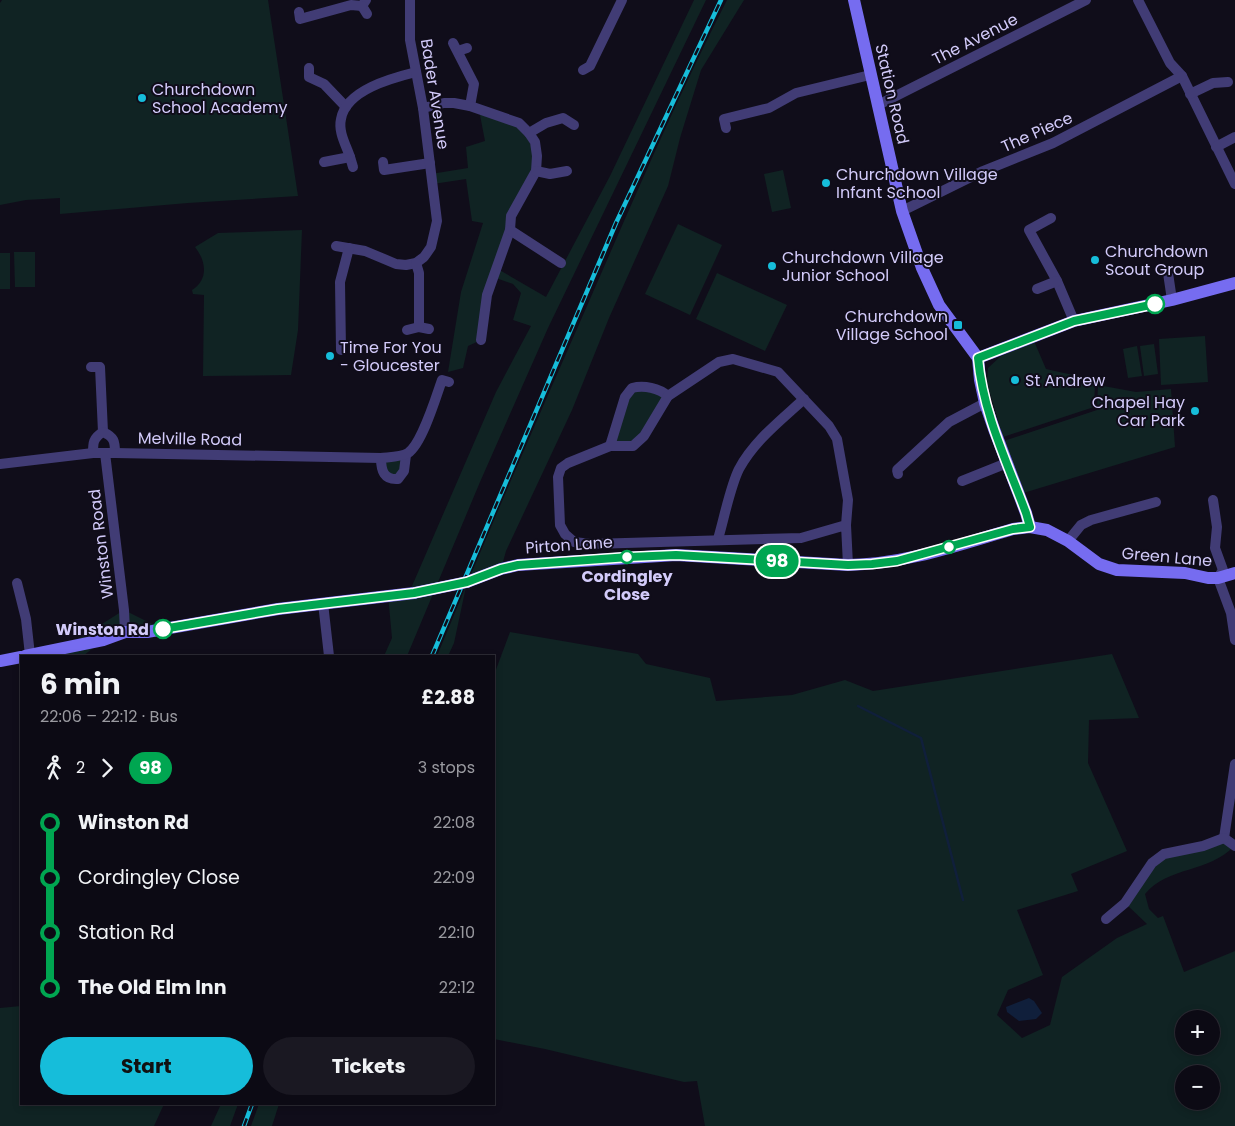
<!DOCTYPE html>
<html lang="en">
<head>
<meta charset="utf-8">
<style>
  body { margin:0; font-family:Poppins,sans-serif; background:#1a1822; color:#f1f3f6; height:100vh; display:flex; flex-direction:column; font-size:19px; white-space:nowrap }
  * { box-sizing:border-box; margin:0 }
  p { font-size:16px; color:#9a9aa0 }
  .icon { flex:none; width:28px; height:28px; fill:none; stroke:currentColor; stroke-width:2; stroke-linecap:round; stroke-linejoin:round }
  .map { position:relative; flex:1; overflow:hidden }
  .drawer { position:absolute; left:20px; top:655px; width:475px; height:450px; display:flex; flex-direction:column; background:#0c0a14; border-radius:0px; box-shadow:0 2px 8px #0003,0 0 0 1px #2c2b34 }
  .drawer>* { flex:none }
  .badge { padding:0 10px; border-radius:16px; font-size:18px; line-height:32px }
  .buttons { position:absolute; left:1175px; top:1010px; display:grid; gap:10px }
  .buttons a { display:grid; place-items:center; width:45px; height:45px; border-radius:50%; background:#0c0a14; box-shadow:0 2px 8px #0003,0 0 0 1px #2c2b34; font-size:25px }
  .map>.badge { position:absolute; translate:-50% -50%; box-shadow:0 0 0 2px #fff }
  .legs { display:flex; align-items:center; gap:8px; height:55px; padding:0 20px; font-size:16px }
  .legs p { margin-inline-start:auto }
  .headline { display:flex; align-items:center; justify-content:space-between; height:85px; padding:0 20px }
  h1 { font-size:28px; font-weight:700; line-height:38px }
  .button { display:flex; gap:10px; margin-top:auto; padding:10px 20px }
  .button a { flex:1; height:58px; border-radius:30px; background:#16bdda; color:#111; font-size:20px; font-weight:700; line-height:58px; text-align:center }
  .button a+a { background:#1a1822; color:#f1f3f6 }
  ul { padding:0 20px; list-style:none }
  li { display:flex; align-items:center; gap:18px; height:55px; font-size:19px }
  li i { display:grid; place-items:center; width:8px; height:100%; margin:0 6px; background:currentColor }
  li i::after { content:''; width:12px; height:12px; margin:-6px; border:4px solid; border-radius:50%; background:#0c0a14 }
  li p { margin-inline-start:auto }
  li:first-child i { background:linear-gradient(#0000 50%,currentColor 0) }
  li:last-child i { background:linear-gradient(currentColor 50%,#0000 0) }
  .map>svg:first-child { display:block }
  .green { fill:#102323; fill-rule:evenodd }
  .water { fill:#101f3b }
  .lines { fill:none; stroke-linecap:round; stroke-linejoin:round }
  .stream { stroke:#101f3b; stroke-width:2.5 }
  .street { stroke:#413c75; stroke-width:10 }
  .secondary { stroke:#766cf0; stroke-width:12 }
  .rail-casing { stroke:#16bdda; stroke-width:4.5 }
  .rail { stroke:#100d1a; stroke-width:2.5; stroke-dasharray:8; stroke-linecap:butt }
  .secondary-bridge { stroke:#766cf0; stroke-width:12 }
  .line-1-casing { stroke:#fff; stroke-width:11 }
  .line-1 { stroke:#00a651; stroke-width:8 }
  .poi-dot { fill:#16bdda; stroke:#100d1a; stroke-width:2 }
  .stop-1-dot { fill:#fff; stroke:#00a651; stroke-width:2.5 }
  .labels { text-anchor:middle; dominant-baseline:central; stroke-width:4; stroke-linejoin:round; paint-order:stroke }
  .street-label { font-size:16px; fill:#d3cbfa; stroke:#100d1a }
  .poi-label { font-size:16px; fill:#d3cbfa; stroke:#100d1a; text-anchor:start }
  .stop-label { font-size:16px; font-weight:bold; fill:#d3cbfa; stroke:#100d1a }
</style>
</head>
<body>
<div class="map">
<svg width="1235" height="1126" viewBox="0 0 1235 1126">
  <rect width="100%" height="100%" fill="#100d1a"/>
  <g class="green">
    <polygon points="2,0 268,0 298,196 188,203 60,214 60,198 26,200 0,205 0,3"/>
    <polygon points="694,0 706,0 548,328 480,482 407,656 384,656 392,638 388,595 409,593 496,392 531,326 513,320 521,293 513,284 493,277 481,340 468,346 463,368 448,372 461,292 483,223 472,221 466,179 433,184 431,174 468,168 466,147 485,141 479,110 519,123 537,156 511,216 496,268 546,297 610,176"/>
    <path d="M727 0H744L701 70 680 138 668 186 609 318 572 410 506 551 501 569 467 582 454 643 448 656H437C485 539 536 422 587 306 632 203 676 100 727 0Z"/>
    <polygon points="783,170 791,208 772,212 764,174"/>
    <polygon points="678,224 722,245 690,315 645,294"/>
    <path d="M302 230 298 330 291 375 203 376 204 295 193 294 192 290C209 279 206 261 195 247L218 233Z"/>
    <polygon points="14,252 35,252 35,287 15,287"/>
    <rect x="0" y="253" width="10" height="36"/>
    <polygon points="717,273 787,305 765,351 696,319"/>
    <polygon points="1205,336 1208,382 1161,385 1159,339"/>
    <polygon points="1034,341 1046,369 1073,375 1095,384 1094,407 1003,437 987,383 988,368 1001,356"/>
    <polygon points="1154,344 1158,374 1144,376 1140,346"/>
    <polygon points="1137,346 1142,376 1128,378 1123,349"/>
    <polygon points="1098,385 1136,392 1171,389 1175,447 1020,494 1004,441 1097,410"/>
    <polygon points="632,388 668,396 633,446 610,446"/>
    <polygon points="406,455 404,471 391,480 381,458"/>
    <polygon points="124,610 162,629 103,640 83,656 33,656 64,648"/>
    <path d="M510 632 638 654 646 664 710 678 716 701 792 695 845 680 873 691 1112 654 1139 718 1089 720 1088 763 1127 851 1071 874 1078 891 1017 910 1043 975 1008 990 997 1015 1022 1038 1050 1025 1062 977 1117 938 1147 924 1125 903 1152 863 1224 838 1234 846C1209 873 1168 866 1145 894L1149 909 1158 918 1163 916 1184 972 1235 951V1126H705L697 1081 684 1082 545 1049 494 1039V675ZM1184 1019H1211V1046H1184ZM1184 1074H1211V1101H1184Z"/>
    <polygon points="21,1006 21,1104 164,1104 154,1126 0,1126 0,1008"/>
    <polygon points="221,1104 238,1104 230,1126 211,1126"/>
    <polygon points="259,1104 279,1104 272,1126 251,1126"/>
  </g>
  <polygon class="water" points="1029,998 1034,1001 1042,1013 1036,1019 1019,1021 1007,1012 1006,1007"/>
  <g class="lines">
    <polyline class="stream" points="858,706 921,738 963,900"/>
    <g class="street">
      <polyline points="366,0 362,6 367,14"/>
      <polyline points="1138,0 1170,63 1182,76 1235,184"/>
      <polyline points="299,12 300,19 351,5 362,6"/>
      <polyline points="453,43 474,84 470,106"/>
      <polyline points="458,51 467,48"/>
      <polyline points="309,68 309,77 324,84 346,107"/>
      <polyline points="583,70 590,66 622,0"/>
      <polyline points="1190,94 1213,83 1228,82"/>
      <polyline points="878,105 1086,0"/>
      <polyline points="423,108 444,103 454,103 470,106 519,123 529,133 535,142 537,156 536,171 511,216 510,230 487,295 481,340"/>
      <polyline points="726,128 724,119 769,108 796,93 870,75"/>
      <polyline points="529,133 546,123 563,118 574,125"/>
      <polyline points="1216,147 1235,137"/>
      <polyline points="350,157 353,167"/>
      <path d="M324 162 350 157C346 145 338 132 341 119 346 90 392 78 416 72"/>
      <polyline points="383,162 384,170 430,163"/>
      <polyline points="536,171 550,174 567,171"/>
      <polyline points="902,211 981,172 1053,143 1182,76"/>
      <polyline points="1051,218 1029,230 1057,281 1074,321"/>
      <polyline points="510,230 561,263"/>
      <polyline points="336,246 365,251 396,264 406,265 416,263 424,257 431,247 437,221 423,108 410,40 410,0"/>
      <polyline points="1168,273 1172,300"/>
      <polyline points="1037,289 1057,281"/>
      <polyline points="419,327 429,329"/>
      <polyline points="407,330 419,327 419,273 416,263"/>
      <polyline points="341,350 340,282 349,248"/>
      <polyline points="91,367 100,367 103,432"/>
      <path d="M610 446 625 397 632 388C644 385 659 388 668 396"/>
      <path d="M93 453C93 443 93 438 103 432 114 437 115 441 115 453"/>
      <polyline points="105,453 124,610 125,632"/>
      <path d="M381 458C381 471 384 480 398 479L404 471 406 455"/>
      <path d="M0 464 93 453H115L381 458C389 457 401 457 408 453 422 444 436 397 442 380L449 382"/>
      <polyline points="898,474 897,470 949,422 985,403"/>
      <polyline points="962,481 1007,463"/>
      <polyline points="1213,500 1217,527 1215,548 1223,570 1218,578 1231,613 1235,640"/>
      <polyline points="846,525 801,538 591,544 574,542 565,534 560,525 558,477 561,468 568,463 610,446 633,446 644,436 668,396 719,362 733,359 778,372 829,426 837,439 848,500 846,525 848,565"/>
      <path d="M718 539C724 519 730 487 739 469 754 441 780 421 804 399"/>
      <polyline points="1068,541 1081,525 1091,520 1156,502"/>
      <polyline points="17,583 26,619 30,655"/>
      <polyline points="323,603 329,656"/>
      <polyline points="1224,838 1235,764"/>
      <polyline points="1224,838 1235,846"/>
      <polyline points="1106,919 1125,903 1152,863 1164,854 1203,846 1224,838"/>
    </g>
    <g class="secondary">
      <polyline points="854,0 902,211 922,268 939,305 978,358 980,380 985,403 994,429 1026,513 1030,527"/>
      <polyline points="978,358 1074,321 1172,300 1235,283"/>
      <path d="M467 582 501 569 518 565 676 555 848 565C905 564 958 545 1013 529L1030 527 1047 530 1068 541 1099 564 1117 570 1185 573 1208 578H1218L1235 573"/>
      <polyline points="25,656 103,640 125,632 147,632 278,609 414,593"/>
      <polyline points="0,661 21,657"/>
    </g>
    <g class="rail-casing">
      <g id="rail">
        <polyline points="432,656 616,223 721,0"/>
        <polyline points="244,1126 252,1104"/>
      </g>
    </g>
    <use href="#rail" class="rail"/>
    <polyline class="secondary-bridge" points="414,593 467,582"/>
  </g>
  <g class="lines">
    <g class="line-1-casing">
      <path id="line-1" d="M163 629 278 609 414 593 467 582 501 569 518 565 629 557 676 555 848 565 872 564 897 561 1013 529 1030 527 1026 513C1007 462 983 413 978 358L1074 321 1155 304"/>
    </g>
    <use href="#line-1" class="line-1"/>
  </g>
  <g class="poi-dot">
    <circle cx="142" cy="98" r="5"/>
    <circle cx="826" cy="183" r="5"/>
    <circle cx="1095" cy="260" r="5"/>
    <circle cx="772" cy="266" r="5"/>
    <rect x="953" y="320" width="10" height="10" rx="2.5"/>
    <circle cx="330" cy="356" r="5"/>
    <circle cx="1015" cy="380" r="5"/>
    <circle cx="1195" cy="411" r="5"/>
  </g>
  <g class="stop-1-dot">
    <circle cx="1155" cy="304" r="9"/>
    <circle cx="949" cy="547" r="6"/>
    <circle cx="627" cy="557" r="6"/>
    <circle cx="163" cy="629" r="9"/>
  </g>
  <g class="labels">
    <g class="street-label">
      <text transform="translate(975 39) rotate(-27)">The Avenue</text>
      <text transform="translate(435 94) rotate(81)">Bader Avenue</text>
      <text transform="translate(892 94) rotate(77)">Station Road</text>
      <text transform="translate(1037 132) rotate(-24)">The Piece</text>
      <text transform="translate(190 439) rotate(1)">Melville Road</text>
      <text transform="translate(101 544) rotate(-97)">Winston Road</text>
      <text transform="translate(569 545) rotate(-4)">Pirton Lane</text>
      <text transform="translate(1167 557) rotate(5)">Green Lane</text>
    </g>
    <g class="poi-label">
      <text x="152" y="89">Churchdown<tspan x="152" dy="18">School Academy</tspan></text>
      <text x="836" y="174">Churchdown Village<tspan x="836" dy="18">Infant School</tspan></text>
      <text x="1105" y="251">Churchdown<tspan x="1105" dy="18">Scout Group</tspan></text>
      <text x="782" y="257">Churchdown Village<tspan x="782" dy="18">Junior School</tspan></text>
      <text x="948" y="316" text-anchor="end">Churchdown<tspan x="948" dy="18">Village School</tspan></text>
      <text x="340" y="347">Time For You<tspan x="340" dy="18">- Gloucester</tspan></text>
      <text x="1025" y="380">St Andrew</text>
      <text x="1185" y="402" text-anchor="end">Chapel Hay<tspan x="1185" dy="18">Car Park</tspan></text>
    </g>
    <g class="stop-label">
      <text x="627" y="576">Cordingley<tspan x="627" dy="18">Close</tspan></text>
      <text x="149" y="629" text-anchor="end">Winston Rd</text>
    </g>
  </g>
</svg>
<div class="buttons">
<a>+</a>
<a>−</a>
</div>
<b class="badge" style="left:777px;top:561px;background:#00a651;color:#fff">98</b>
<section class="drawer">
<div class="headline"><div><h1>6 min</h1><p>22:06 – 22:12 · Bus</p></div><b>£2.88</b></div>
<div class="legs"><svg class="icon" aria-label="walk" viewBox="0 0 24 24"><circle cx="13" cy="4" r="2"/><path d="M13 8l-2 6 4 7M11 14l-3 7M7 12l3-4h3l4 4"/></svg>2<svg class="icon" aria-label="forward" viewBox="0 0 24 24"><path d="M9 5l7 7-7 7"/></svg><b class="badge" style="background:#00a651;color:#fff">98</b><p>3 stops</p></div>
<ul>
<li><i style="color:#00a651"></i><b>Winston Rd</b><p>22:08</p></li>
<li><i style="color:#00a651"></i><span>Cordingley Close</span><p>22:09</p></li>
<li><i style="color:#00a651"></i><span>Station Rd</span><p>22:10</p></li>
<li><i style="color:#00a651"></i><b>The Old Elm Inn</b><p>22:12</p></li>
</ul>
<div class="button"><a>Start</a><a>Tickets</a></div>
</section>
</div>
</body>
</html>
